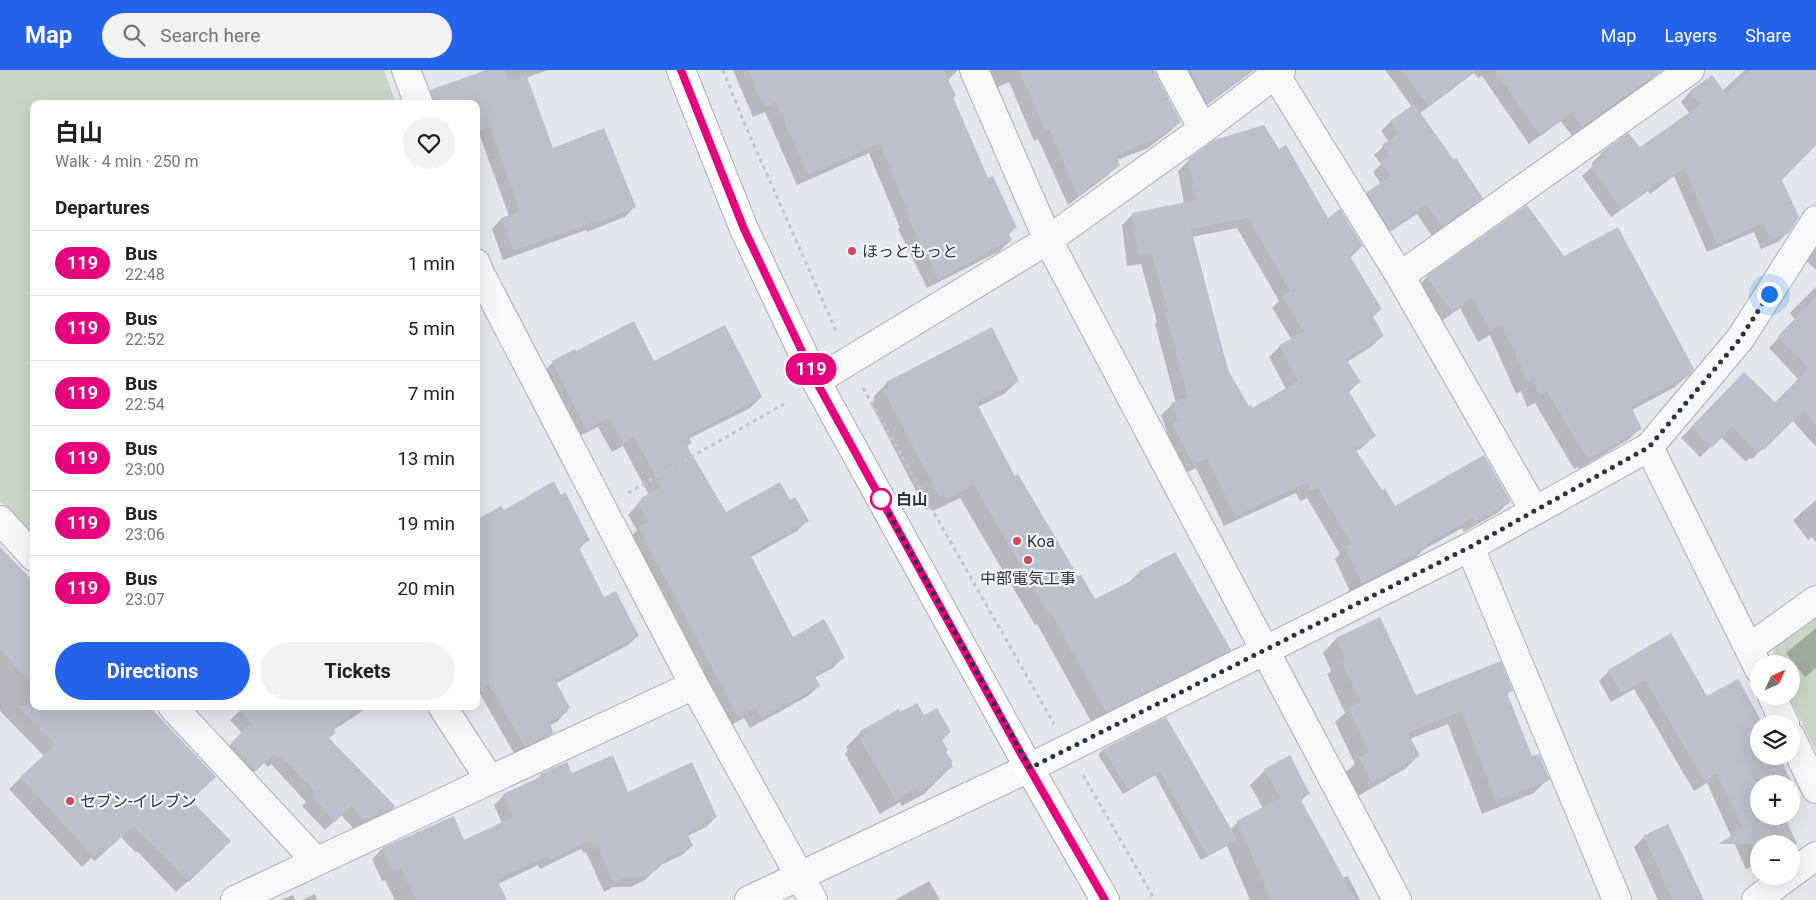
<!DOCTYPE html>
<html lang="en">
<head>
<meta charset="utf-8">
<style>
  body { margin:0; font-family:Roboto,"Noto Sans JP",sans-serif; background:#f2f2f2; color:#202124; height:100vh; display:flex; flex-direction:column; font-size:19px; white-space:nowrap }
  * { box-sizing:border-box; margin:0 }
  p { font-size:16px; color:#757577 }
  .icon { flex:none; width:28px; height:28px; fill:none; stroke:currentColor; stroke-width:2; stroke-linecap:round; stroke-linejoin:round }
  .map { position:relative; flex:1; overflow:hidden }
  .side { position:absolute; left:30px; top:30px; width:450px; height:610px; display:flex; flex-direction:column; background:#fff; border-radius:10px; box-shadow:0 5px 20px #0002 }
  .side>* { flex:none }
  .badge { padding:0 10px; border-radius:16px; font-size:18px; line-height:32px }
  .needle { width:32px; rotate:45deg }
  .buttons { position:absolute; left:1750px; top:585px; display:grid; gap:10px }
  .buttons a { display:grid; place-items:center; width:50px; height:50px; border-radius:50%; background:#fff; box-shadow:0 5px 20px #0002; font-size:25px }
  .you { position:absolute; width:25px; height:25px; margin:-12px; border:4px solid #fff; border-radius:50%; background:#1a73e8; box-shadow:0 0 0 8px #1a73e833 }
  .map>.badge { position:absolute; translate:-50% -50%; box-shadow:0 0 0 2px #fff }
  h2 { padding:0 25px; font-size:19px; line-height:45px }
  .round { display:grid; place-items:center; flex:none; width:52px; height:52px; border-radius:26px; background:#f2f2f2 }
  .head { display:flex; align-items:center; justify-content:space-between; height:85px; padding:0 25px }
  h1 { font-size:24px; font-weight:700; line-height:38px }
  .primary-button { display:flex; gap:10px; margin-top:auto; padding:10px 25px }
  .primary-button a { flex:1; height:58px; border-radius:30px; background:#2563eb; color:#fff; font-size:20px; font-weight:700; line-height:58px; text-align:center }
  .primary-button a+a { background:#f2f2f2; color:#202124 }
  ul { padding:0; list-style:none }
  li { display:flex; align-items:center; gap:15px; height:65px; padding:0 25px; border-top:1px solid #e0e0e0 }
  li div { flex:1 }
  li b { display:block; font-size:19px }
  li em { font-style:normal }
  li .badge { min-width:55px; font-weight:700; text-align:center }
  header { display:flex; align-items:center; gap:30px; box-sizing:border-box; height:70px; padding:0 25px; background:#2563eb; color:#fff }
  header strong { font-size:24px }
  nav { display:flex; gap:28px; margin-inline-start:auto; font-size:18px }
  .search { width:350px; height:45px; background:#f2f2f2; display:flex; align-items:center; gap:12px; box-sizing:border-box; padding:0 18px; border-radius:28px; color:#757577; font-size:19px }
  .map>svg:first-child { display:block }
  .green { fill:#c9d6c5 }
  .shadow { fill:#0003; fill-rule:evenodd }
  .building { fill:#bbc0ca; fill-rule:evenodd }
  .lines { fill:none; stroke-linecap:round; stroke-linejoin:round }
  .minor-casing { stroke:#a9aeb7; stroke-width:30 }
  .major-casing { stroke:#a3abb8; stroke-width:30 }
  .path { stroke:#c2c5cb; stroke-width:3; stroke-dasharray:4 4; stroke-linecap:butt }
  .minor { stroke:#f7f8fa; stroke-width:28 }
  .major { stroke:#fff; stroke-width:28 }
  .line-casing { stroke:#fff; stroke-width:11 }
  .line { stroke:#e6007e; stroke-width:8 }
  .walk { stroke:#2b3445; stroke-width:5; stroke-dasharray:0 9 }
  .poi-dot { fill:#d1495b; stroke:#f4f6f9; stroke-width:2 }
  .stop-dot { fill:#fff; stroke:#e6007e; stroke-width:2.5 }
  .labels { text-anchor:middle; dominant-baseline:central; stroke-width:4.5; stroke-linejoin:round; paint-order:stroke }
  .poi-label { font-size:16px; fill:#2b3445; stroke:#f4f6f9; text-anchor:start }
  .stop-label { font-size:16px; font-weight:bold; fill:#2b3445; stroke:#f4f6f9; text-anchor:start }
</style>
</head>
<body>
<header>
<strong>Map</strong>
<div class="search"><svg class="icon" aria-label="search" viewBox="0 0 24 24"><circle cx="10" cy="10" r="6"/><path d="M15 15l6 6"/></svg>Search here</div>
<nav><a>Map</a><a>Layers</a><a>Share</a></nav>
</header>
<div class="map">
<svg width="1816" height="830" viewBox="0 0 1816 830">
  <rect width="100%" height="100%" fill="#e4e7ec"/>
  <g class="green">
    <polygon points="0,0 384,0 396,34 34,34 34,467 0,431"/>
    <polygon points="1816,546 1816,681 1789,626 1791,626 1791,594 1772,594 1771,591 1775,576"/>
  </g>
  <g class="shadow">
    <polygon points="490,0 548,0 526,8 552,80 634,137 625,147 587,162 586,160 503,190 492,159 501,149 509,146 480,66 476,68 476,34 433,34 430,27 440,17"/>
    <polygon points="733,0 958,0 947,11 952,27 988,110 1015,158 1008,165 1011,170 1000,181 927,218 898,159 900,158 869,83 797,115 765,42 753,47"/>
    <polygon points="975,0 1154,0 1156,7 1180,52 1169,62 1148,78 1117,90 1119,94 1108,105 1068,135 1038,69 1034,71 1009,12 991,20"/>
    <polygon points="1172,0 1254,0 1196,43"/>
    <polygon points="1385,0 1659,0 1660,1 1650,11 1572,66 1561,51 1529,74 1482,6 1478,8 1474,3 1419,44 1482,127 1472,137 1432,166 1417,144 1380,168 1358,133 1367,123 1381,114 1373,102 1381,94 1374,85 1389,72 1381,61 1391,51 1412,37"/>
    <polygon points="1745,0 1816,0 1816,73 1781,110 1788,162 1778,172 1761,179 1754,162 1707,182 1674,106 1650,124 1648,121 1611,147 1582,106 1593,96 1592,93 1601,84 1639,79 1690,44 1681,32 1690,22 1711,7 1722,21"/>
    <path d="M1278 81 1328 149 1362 176 1350 188 1381 239 1372 247 1383 265 1372 276 1347 292 1359 312 1348 323 1374 366 1363 377 1355 382 1381 422 1395 437 1510 431 1499 442 1464 462 1462 458 1423 480 1415 488 1351 524 1335 489 1340 484 1307 428 1300 431 1296 423 1224 456 1196 398 1182 405 1162 366 1167 361 1161 345 1172 335 1176 333 1155 254 1157 252 1141 194 1127 196 1122 155 1133 144 1184 133 1178 101 1189 90ZM1237 158 1279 231 1272 238 1292 270 1280 276 1269 287 1286 319 1252 340 1248 337 1227 300 1192 167Z"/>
    <polygon points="1816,175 1816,200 1806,190"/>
    <polygon points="1563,188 1688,305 1675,317 1632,340 1640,358 1628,370 1579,399 1578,397 1574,399 1535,333 1527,337 1521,321 1516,324 1490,265 1478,272 1460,238 1439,253 1415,219 1427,207"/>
    <polygon points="1816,217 1816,377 1792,350 1752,389 1750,388 1746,392 1721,367 1700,387 1681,368 1744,303 1775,334 1799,310 1769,278 1795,250 1790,243"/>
    <polygon points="992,259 1018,311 1004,324 978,337 1015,408 1077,508 1095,531 1127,514 1140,502 1230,580 1216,593 1093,655 1037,554 1035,555 960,428 933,441 931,437 926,440 871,334 874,330 873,327 886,314"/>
    <polygon points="553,292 654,293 761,327 750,338 688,369 686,377 725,444 789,432 807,451 797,461 751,487 793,569 843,587 833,598 814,608 819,616 808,626 750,658 744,648 727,657 629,469 637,460 628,445 642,429 649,425 623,376 612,382 598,357 575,368 543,303"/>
    <polygon points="1816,430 1816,472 1812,467 1808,470 1793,450"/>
    <polygon points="503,442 588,470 579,479 603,529 638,566 628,575 555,614 566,642 557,652 550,655 552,663 542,672 515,685 479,622 476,624 476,452"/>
    <polygon points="0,479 34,515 34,636 190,731 218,783 176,822 137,781 136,783 121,767 95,791 91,788 82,797 9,719 44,686 0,641"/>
    <polygon points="1380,549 1415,626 1511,620 1507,625 1531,687 1548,709 1534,723 1482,744 1448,654 1410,669 1419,685 1405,699 1358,726 1345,703 1355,694 1335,652 1345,643 1327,604 1331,601 1323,583 1336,569"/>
    <polygon points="1816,558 1816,598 1805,607 1786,583"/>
    <polygon points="1671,564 1707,628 1759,654 1759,686 1779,686 1794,718 1791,721 1791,714 1759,714 1759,793 1746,799 1707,713 1694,721 1634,619 1611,632 1599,611 1609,601"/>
    <polygon points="245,636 370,636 332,661 328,668 394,737 385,746 355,760 341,745 325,760 302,736 306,732 271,694 268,697 264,693 246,709 222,683 242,663 230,650"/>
    <polygon points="900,644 924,647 950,662 941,671 951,697 924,724 902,736 900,732 880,744 845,684 848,680 846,677 861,662"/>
    <polygon points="1166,649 1230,760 1238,752 1263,738 1250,715 1265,700 1309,723 1301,731 1343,808 1348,806 1360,830 1250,830 1227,776 1201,790 1155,705 1123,724 1098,685 1103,680"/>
    <polygon points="571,704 627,723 716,747 706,757 688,766 692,776 682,785 659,796 645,810 631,817 613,817 604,822 586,782 584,783 581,779 540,799 538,795 498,814 505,830 395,830 385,810 382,811 372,789 382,779 453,748 463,772 502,753 494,735 504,725 535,711 541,705"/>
    <polygon points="1644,767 1696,830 1658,830 1634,777"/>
    <polygon points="929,811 940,830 895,830"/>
    <polygon points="315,824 317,830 302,830"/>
    <polygon points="293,825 295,830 281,830"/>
  </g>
  <g class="building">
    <polygon points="486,0 506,0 509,11 526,4 553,78 604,58 636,137 597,153 596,151 513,181 501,148 520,141 490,57 476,62 476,34 434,34 430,20"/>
    <polygon points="748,0 944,0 956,26 953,27 988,108 993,106 1017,158 1008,162 1012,170 987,181 988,183 976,189 976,190 938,209 908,148 910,147 880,73 808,105 776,32 764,38"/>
    <polygon points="1019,0 1155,0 1157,7 1181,52 1159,67 1116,86 1120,95 1078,126 1049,59 1045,61"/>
    <polygon points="1189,0 1253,0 1207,33"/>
    <polygon points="1402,0 1476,0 1428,36"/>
    <polygon points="1495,0 1663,0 1582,57 1572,42 1539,65"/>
    <polygon points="1751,0 1816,0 1816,75 1782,110 1799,147 1789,163 1771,170 1763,153 1717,174 1684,98 1660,115 1658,112 1621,139 1591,96 1603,87 1600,83 1628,63 1640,77 1700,35 1690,21 1712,5 1726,24"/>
    <polygon points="1414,34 1454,90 1456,88 1483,128 1442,157 1426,135 1390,160 1367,122 1391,106 1381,92 1390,86 1382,75 1398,64 1390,51"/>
    <path d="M1264 55 1279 79 1286 75 1328 148 1340 139 1363 176 1349 185 1382 239 1372 245 1384 266 1346 289 1361 312 1348 320 1376 366 1355 379 1382 420 1385 418 1395 436 1484 385 1511 432 1476 452 1473 448 1426 474 1427 477 1362 514 1345 477 1351 474 1318 418 1311 421 1307 413 1235 446 1207 388 1193 395 1172 354 1178 351 1171 333 1188 327 1165 242H1168L1152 184 1138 185 1132 143 1196 130 1188 89 1214 70ZM1248 148 1290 221 1282 226 1304 262 1279 275 1298 311 1252 338 1251 335 1249 336 1228 300 1191 159Z"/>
    <polygon points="1527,135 1564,186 1618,157 1694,299 1689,306 1631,336 1642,359 1591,388 1590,386 1587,388 1547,322 1539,326 1533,310 1528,313 1502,254 1490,261 1472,227 1452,242 1426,206"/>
    <polygon points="1816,227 1816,355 1804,340 1764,380 1762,378 1758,383 1732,357 1712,378 1691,357 1744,302 1775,332 1809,298 1778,266"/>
    <polygon points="634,251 654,291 725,255 762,327 688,366 692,373 687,376 726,442 780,412 790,430 795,427 809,451 750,484 793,567 824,549 845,588 814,605 820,616 761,648 755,638 738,647 638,457 649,452 638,433 643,431 641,428 661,417 634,367 623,373 609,348 586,359 552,291 575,279 576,281"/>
    <polygon points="992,257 1019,311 976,332 1015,406 1018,404 1078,506 1081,505 1095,529 1141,506 1139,501 1175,482 1231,580 1106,642 1050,542 1048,543 974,415 947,429 945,425 940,428 883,320 888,318 886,312"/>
    <polygon points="554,411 561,425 565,422 590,470 578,476 604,527 616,521 639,566 555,610 570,638 567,640 568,642 550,652 553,663 525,677 489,614 476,622 476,450 501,436 504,440"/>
    <polygon points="0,477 34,512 34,616 0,579"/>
    <polygon points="1380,547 1416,625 1501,591 1513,621 1507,623 1532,686 1539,684 1550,710 1496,731 1462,641 1408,663 1420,686 1372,713 1359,688 1369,682 1348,637 1360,632 1341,589 1345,588 1336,568"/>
    <polygon points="1671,563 1707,626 1738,609 1763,654 1759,654 1759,686 1779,686 1795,719 1791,721 1791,714 1759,714 1759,746 1784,746 1797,774 1719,774 1743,758 1717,704 1705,712 1645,610 1621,623 1608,600"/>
    <polygon points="917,633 924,645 937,638 951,662 941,668 948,680 946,682 953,692 951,693 953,697 938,706 940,709 918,722 916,718 896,730 859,668 863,666 860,661 899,639 900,642"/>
    <polygon points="18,636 149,636 216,707 191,730 231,771 189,812 149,771 148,772 133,756 107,780 104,777 94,787 20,707 55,675"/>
    <polygon points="235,636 367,636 332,658 336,663 329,668 396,737 365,751 351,736 335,752 311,726 315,722 281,686 278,688 274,684 256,701 231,673 251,653"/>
    <polygon points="1166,647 1237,769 1207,786 1160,701 1128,720 1103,679"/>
    <polygon points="613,685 628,722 692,692 717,747 687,763 693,776 669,787 657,800 642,807 624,808 614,813 596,773 594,774 591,770 550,790 548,786 497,810 507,830 416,830 401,798 393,802 382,778 454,746 464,770 513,747 503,724 542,706 540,704 567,692 572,703"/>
    <polygon points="1290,685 1310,724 1300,729 1356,830 1271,830 1237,751 1280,728 1264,699"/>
    <polygon points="1668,754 1704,830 1673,830 1643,766"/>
  </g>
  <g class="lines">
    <g class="minor-casing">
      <g id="minor">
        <polyline points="406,0 419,34"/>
        <polyline points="974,0 1048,170 1397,830"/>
        <polyline points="1171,0 1203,59"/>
        <polyline points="1275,4 1400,206 1534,440"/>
        <polyline points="476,193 480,203 694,615 813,830"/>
        <polyline points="1400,206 1690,0"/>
        <polyline points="816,311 1048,170 1203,59 1281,0"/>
        <polyline points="1649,377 1759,599"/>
        <polyline points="0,450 34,487"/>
        <polyline points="1470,477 1617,830"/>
        <polyline points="1749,578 1816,530"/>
        <polyline points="1772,626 1785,654"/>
        <polyline points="172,636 316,791"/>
        <polyline points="442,636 490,710"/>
        <polyline points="1791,667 1816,719"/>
        <polyline points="1791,804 1816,786"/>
        <polyline points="235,830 490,710 694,615"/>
        <polyline points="749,830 1029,698 1264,581 1470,477 1649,377 1740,269 1816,150"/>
        <polyline points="1756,830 1788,806"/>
      </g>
    </g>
    <g class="major-casing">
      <polyline id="major" points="681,0 744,159 816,311 1029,698 1105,830"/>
    </g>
    <g class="path">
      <polyline points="723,0 746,57 837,263"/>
      <polyline points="863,318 1054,654"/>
      <polyline points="628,423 784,334"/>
      <polyline points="1083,705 1155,830"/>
    </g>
    <use href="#minor" class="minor"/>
    <use href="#major" class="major"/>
  </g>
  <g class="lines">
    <g class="line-casing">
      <polyline id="line" points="681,0 744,159 816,311 1020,682 1105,830"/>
    </g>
    <use href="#line" class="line"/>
    <polyline class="walk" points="881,429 1030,698 1470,477 1649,377 1740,269 1769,224"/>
  </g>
  <g class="poi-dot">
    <circle cx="852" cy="181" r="5"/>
    <circle cx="1017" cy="471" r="5"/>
    <circle cx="1028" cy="490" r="5"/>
    <circle cx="70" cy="731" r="5"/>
  </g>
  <circle class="stop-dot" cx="881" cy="429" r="10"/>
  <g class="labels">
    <g class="poi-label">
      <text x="862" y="181">ほっともっと</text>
      <text x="1027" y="471">Koa</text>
      <text x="1028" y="508" text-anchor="middle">中部電気工事</text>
      <text x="80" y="731">セブン-イレブン</text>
    </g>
    <g class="stop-label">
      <text x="896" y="429">白山</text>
    </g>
  </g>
</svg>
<div class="buttons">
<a><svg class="needle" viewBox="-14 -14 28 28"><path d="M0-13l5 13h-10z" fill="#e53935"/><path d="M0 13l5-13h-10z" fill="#757577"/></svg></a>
<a><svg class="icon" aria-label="layers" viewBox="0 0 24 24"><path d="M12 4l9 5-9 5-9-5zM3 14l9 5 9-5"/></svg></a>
<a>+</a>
<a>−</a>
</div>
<div class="you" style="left:1769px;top:224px"></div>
<b class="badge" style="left:811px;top:299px;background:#e6007e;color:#fff">119</b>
<section class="side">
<div class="head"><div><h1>白山</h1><p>Walk · 4 min · 250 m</p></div><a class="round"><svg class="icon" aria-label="heart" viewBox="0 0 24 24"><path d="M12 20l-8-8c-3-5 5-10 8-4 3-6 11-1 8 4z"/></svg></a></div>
<h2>Departures</h2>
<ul>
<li><span class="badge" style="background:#e6007e;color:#fff">119</span><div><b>Bus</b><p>22:48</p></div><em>1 min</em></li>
<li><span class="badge" style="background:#e6007e;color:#fff">119</span><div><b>Bus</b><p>22:52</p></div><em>5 min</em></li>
<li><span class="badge" style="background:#e6007e;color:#fff">119</span><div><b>Bus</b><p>22:54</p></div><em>7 min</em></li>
<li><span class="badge" style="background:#e6007e;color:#fff">119</span><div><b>Bus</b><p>23:00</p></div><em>13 min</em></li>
<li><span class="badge" style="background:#e6007e;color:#fff">119</span><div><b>Bus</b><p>23:06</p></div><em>19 min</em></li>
<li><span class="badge" style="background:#e6007e;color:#fff">119</span><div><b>Bus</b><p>23:07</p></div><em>20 min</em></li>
</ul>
<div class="primary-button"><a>Directions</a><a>Tickets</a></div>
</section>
</div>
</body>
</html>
